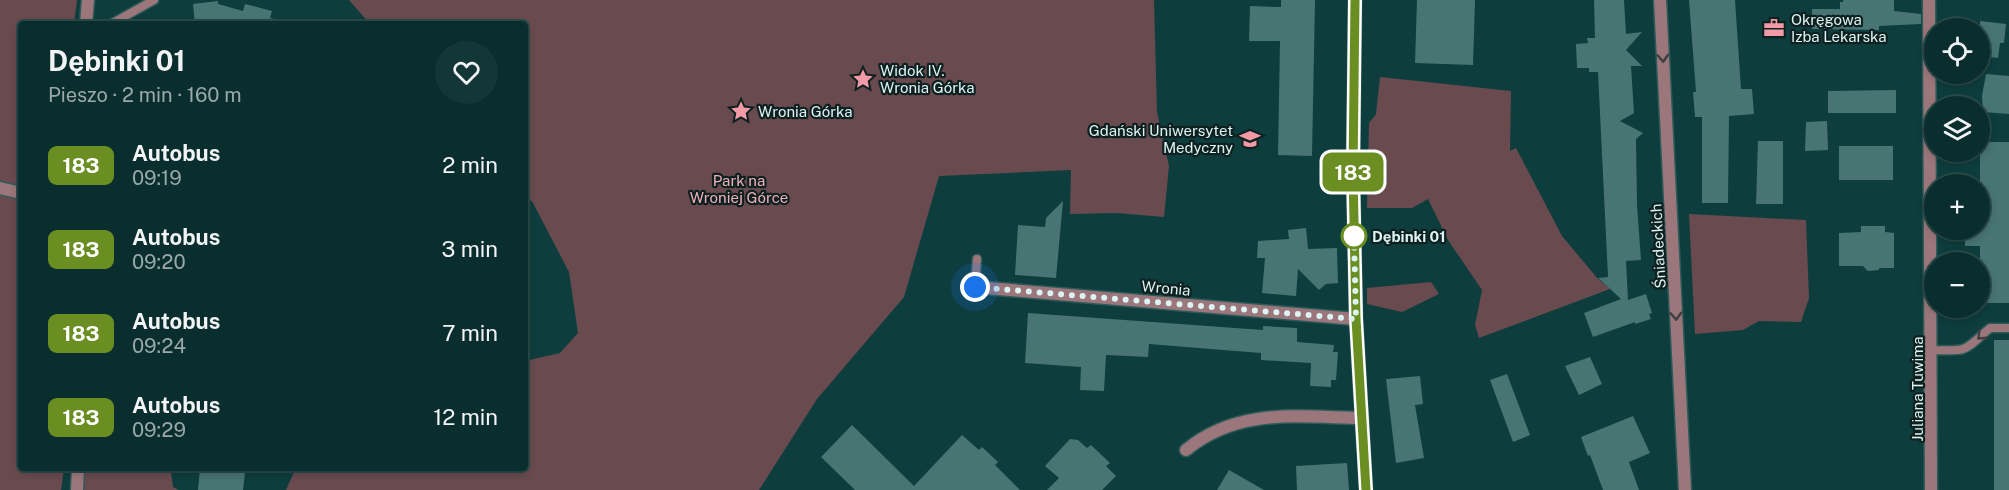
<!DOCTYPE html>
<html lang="pl">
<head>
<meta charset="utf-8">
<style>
  body { margin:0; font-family:"Public Sans",sans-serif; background:#133636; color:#f1f3f6; height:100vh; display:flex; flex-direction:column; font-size:22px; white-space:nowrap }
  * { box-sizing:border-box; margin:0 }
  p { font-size:20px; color:#99a8aa }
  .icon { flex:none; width:33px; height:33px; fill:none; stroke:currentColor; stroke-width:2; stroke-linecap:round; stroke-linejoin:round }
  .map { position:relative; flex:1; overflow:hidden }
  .panel { position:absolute; left:18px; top:21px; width:510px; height:450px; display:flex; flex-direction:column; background:#0a2e2e; border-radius:6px; box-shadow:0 3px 9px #0003,0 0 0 2px #2a4a4a }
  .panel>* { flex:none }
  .badge { padding:0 12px; border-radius:9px; font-size:21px; line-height:39px }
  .tools { position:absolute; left:1924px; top:18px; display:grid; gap:12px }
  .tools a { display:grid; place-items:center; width:66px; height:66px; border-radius:50%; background:#0a2e2e; box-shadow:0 3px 9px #0003,0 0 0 2px #2a4a4a; font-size:30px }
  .you { position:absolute; width:30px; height:30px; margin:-15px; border:4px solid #fff; border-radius:50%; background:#1a73e8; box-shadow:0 0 0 9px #1a73e833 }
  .map>.badge { position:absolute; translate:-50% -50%; box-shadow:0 0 0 3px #fff }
  .round { display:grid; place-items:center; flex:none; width:63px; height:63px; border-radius:32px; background:#133636 }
  .overview { display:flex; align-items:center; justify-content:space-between; height:102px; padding:0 30px }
  h1 { font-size:28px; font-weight:700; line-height:45px }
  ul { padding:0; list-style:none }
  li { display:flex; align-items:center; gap:18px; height:84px; padding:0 30px }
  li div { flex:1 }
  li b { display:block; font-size:22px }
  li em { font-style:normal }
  li .badge { min-width:66px; font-weight:700; text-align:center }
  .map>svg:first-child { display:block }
  .green { fill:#694b4f }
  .building { fill:#487474 }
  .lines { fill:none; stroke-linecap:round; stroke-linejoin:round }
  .lane-casing { stroke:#2f5a5a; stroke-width:11 }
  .street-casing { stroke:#2f5a5a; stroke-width:15 }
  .lane { stroke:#9b777b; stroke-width:8 }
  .street { stroke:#9b777b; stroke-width:12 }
  .oneway { stroke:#3f3e40 }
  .line-casing { stroke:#fff; stroke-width:14 }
  .line { stroke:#6b8e23; stroke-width:9 }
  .walk { stroke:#dcf3f3; stroke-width:6; stroke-dasharray:0 10.8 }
  .stop-dot { fill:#fff; stroke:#6b8e23; stroke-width:3 }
  .labels { text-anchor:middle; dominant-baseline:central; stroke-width:4.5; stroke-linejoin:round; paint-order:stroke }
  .poi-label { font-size:15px; fill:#dcf3f3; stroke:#0e2020; text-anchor:start }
  .park-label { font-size:15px; fill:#efb1b9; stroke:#0e2020 }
  .stop-label { font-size:15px; font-weight:bold; fill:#dcf3f3; stroke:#0e2020; text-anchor:start }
  .street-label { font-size:15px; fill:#dcf3f3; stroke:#0e2020 }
</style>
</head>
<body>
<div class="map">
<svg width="2009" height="490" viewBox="0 0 2009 490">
  <rect width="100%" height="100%" fill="#0e3d3d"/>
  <g class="green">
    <polygon points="0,0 77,0 74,24 21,24 21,190 0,184"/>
    <polygon points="349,0 1154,0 1157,112 1169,166 1164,217 1116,213 1070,214 1071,170 939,176 904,297 817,399 759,490 286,490 296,468 525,468 525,361 560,353 578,333 569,272 533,203 525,194 525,24 370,24"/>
    <polygon points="1380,77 1511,91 1510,151 1516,148 1562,236 1598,279 1610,289 1479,338 1475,325 1482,290 1448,240 1428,199 1412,208 1367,208 1369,123 1376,114"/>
    <polygon points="0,194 21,200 21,468 64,468 61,490 0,490"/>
    <polygon points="1689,214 1806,220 1809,298 1801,322 1759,321 1743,330 1695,334"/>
    <polygon points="1431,282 1439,294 1402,312 1367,304 1367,288"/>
    <polygon points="83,468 153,468 158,471 171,472 173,487 179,490 84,490"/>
  </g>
  <g class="building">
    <polygon points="1281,0 1315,0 1312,156 1278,155 1280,41 1249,41 1250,6 1281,7"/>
    <polygon points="1417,0 1475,0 1473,65 1415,63"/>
    <polygon points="1594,0 1624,0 1626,34 1642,32 1626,50 1642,66 1631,66 1634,113 1620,121 1643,133 1636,139 1637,205 1641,260 1626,261 1628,300 1646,294 1652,313 1649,314 1651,319 1635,324 1635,322 1593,337 1584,313 1621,299 1598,278 1608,277 1598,72 1589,72 1589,68 1577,68 1576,44 1588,43 1587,38 1595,38"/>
    <polygon points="1689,0 1735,0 1741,89 1752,89 1754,114 1729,116 1728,203 1702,203 1702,117 1695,117 1693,92 1696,92"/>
    <polygon points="1843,0 1894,0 1894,11 1921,14 1921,24 1879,26 1879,30 1812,29 1812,9 1840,9 1840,2 1843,2"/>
    <polygon points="218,1 218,4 243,11 245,4 272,11 270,18 274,19 273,24 195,24 193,4"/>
    <polygon points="1980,21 2006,24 2004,43 2000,43 1998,58 1980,56"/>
    <polygon points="1986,74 2009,76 2009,114 1983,112 1982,96"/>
    <polygon points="1896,90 1896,113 1828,113 1828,91"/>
    <polygon points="1827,121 1828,150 1805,151 1806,122"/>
    <polygon points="1758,141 1783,141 1783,204 1756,204"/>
    <polygon points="1980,142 2009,142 2009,303 1980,303 1980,246 1965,246 1965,230 1980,230"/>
    <rect x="1839" y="146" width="54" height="34"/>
    <polygon points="1063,201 1056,278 1015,275 1018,225 1045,227 1046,218"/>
    <polygon points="1861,226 1885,226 1885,232 1894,233 1894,268 1879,268 1879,270 1868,271 1863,266 1839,266 1839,233 1861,232"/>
    <polygon points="1306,228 1308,249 1337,248 1338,283 1326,284 1319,290 1298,269 1296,296 1262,293 1265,258 1257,258 1258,241 1289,239 1288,230"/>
    <polygon points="1028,313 1263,330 1263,326 1297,328 1297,342 1334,345 1333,352 1338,352 1336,380 1331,380 1331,387 1310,386 1311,363 1261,360 1261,353 1149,344 1148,357 1106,355 1104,391 1080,390 1081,367 1025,363"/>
    <rect x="1994" y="340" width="15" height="150"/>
    <polygon points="1590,357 1602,384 1579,395 1565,366"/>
    <polygon points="1507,374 1530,435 1513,442 1490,380"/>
    <polygon points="1420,376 1423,404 1415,405 1424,458 1396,463 1386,379"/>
    <polygon points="1633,416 1650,453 1629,462 1639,490 1603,490 1590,455 1588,456 1581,437"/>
    <polygon points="852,425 914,486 962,435 979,450 982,447 998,462 995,465 1020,490 855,490 821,457"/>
    <polygon points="1070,439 1078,440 1087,448 1091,445 1110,463 1106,466 1116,476 1102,490 1047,490 1059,478 1045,466"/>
    <polygon points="1347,463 1349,490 1297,490 1296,466"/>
    <polygon points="200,468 245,472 243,490 198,490"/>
    <polygon points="1229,470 1264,490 1217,490"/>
  </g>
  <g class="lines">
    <g class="lane-casing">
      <g id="lane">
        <polyline points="111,24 154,0"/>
        <polyline points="975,287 977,259"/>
        <path d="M1932 350C1970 351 1962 352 1990 328H2009"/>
      </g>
    </g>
    <g class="street-casing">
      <g id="street">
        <polyline points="1355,0 1353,172 1356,319 1366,490"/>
        <polyline points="1660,0 1685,490"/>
        <polyline points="1929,0 1931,490"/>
        <polyline points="86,24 88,0"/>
        <polyline points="0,188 21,193"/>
        <polyline points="975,287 1356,319"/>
        <path d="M1186 450C1238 407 1299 417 1362 418"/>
        <polyline points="77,490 78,468"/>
      </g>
    </g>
    <use href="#lane" class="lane"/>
    <use href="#street" class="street"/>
  </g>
  <defs><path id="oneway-chevron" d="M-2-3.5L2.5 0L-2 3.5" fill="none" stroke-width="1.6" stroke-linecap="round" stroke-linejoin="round" transform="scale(1.5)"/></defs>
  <g class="oneway">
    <use href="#oneway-chevron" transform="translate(1663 58) rotate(87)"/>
    <use href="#oneway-chevron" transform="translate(1676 316) rotate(87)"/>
    <use href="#oneway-chevron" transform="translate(1981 336) rotate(136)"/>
  </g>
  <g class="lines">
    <g class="line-casing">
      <polyline id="line" points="1355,0 1353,172 1356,319 1366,490"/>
    </g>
    <use href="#line" class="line"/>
    <polyline class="walk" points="975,287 1356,319 1354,236"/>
  </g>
  <defs>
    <g id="office-bare" transform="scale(1.62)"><path d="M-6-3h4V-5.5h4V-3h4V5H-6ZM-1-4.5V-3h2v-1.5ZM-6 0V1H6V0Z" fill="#f39aa7" stroke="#0e2020" stroke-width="2.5" paint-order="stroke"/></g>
    <g id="sight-bare" transform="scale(1.62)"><path d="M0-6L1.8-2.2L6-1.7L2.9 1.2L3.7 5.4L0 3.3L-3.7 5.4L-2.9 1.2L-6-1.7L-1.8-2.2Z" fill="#f39aa7" stroke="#0e2020" stroke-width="2.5" paint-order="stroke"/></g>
    <g id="university-bare" transform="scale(1.62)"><path d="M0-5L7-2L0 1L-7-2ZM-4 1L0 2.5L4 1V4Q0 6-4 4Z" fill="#f39aa7" stroke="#0e2020" stroke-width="2.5" paint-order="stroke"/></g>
  </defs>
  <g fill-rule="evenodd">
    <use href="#office-bare" x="1774" y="28"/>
    <use href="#sight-bare" x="863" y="79"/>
    <use href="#sight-bare" x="741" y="111"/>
    <use href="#university-bare" x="1250" y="139"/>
  </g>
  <circle class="stop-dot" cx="1354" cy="236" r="12"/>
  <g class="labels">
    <g class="poi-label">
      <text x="1791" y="19">Okręgowa<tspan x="1791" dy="17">Izba Lekarska</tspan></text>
      <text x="880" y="70">Widok IV.<tspan x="880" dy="17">Wronia Górka</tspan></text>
      <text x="758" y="111">Wronia Górka</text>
      <text x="1233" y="130" text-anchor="end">Gdański Uniwersytet<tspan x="1233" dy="17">Medyczny</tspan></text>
    </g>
    <g class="park-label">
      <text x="739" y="180">Park na<tspan x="739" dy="17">Wroniej Górce</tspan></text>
    </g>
    <g class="stop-label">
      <text x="1372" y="236">Dębinki 01</text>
    </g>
    <g class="street-label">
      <text transform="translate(1658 246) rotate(-93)">Śniadeckich</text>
      <text transform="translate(1166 288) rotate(5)">Wronia</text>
      <text transform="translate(1917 389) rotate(-90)">Juliana Tuwima</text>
    </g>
  </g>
</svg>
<div class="tools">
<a><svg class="icon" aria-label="locate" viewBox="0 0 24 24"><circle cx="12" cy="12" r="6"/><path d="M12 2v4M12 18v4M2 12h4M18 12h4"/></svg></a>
<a><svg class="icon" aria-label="layers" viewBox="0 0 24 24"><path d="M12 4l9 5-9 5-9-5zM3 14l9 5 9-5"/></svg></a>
<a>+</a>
<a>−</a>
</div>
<div class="you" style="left:975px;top:287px"></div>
<b class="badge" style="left:1353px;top:172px;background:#6b8e23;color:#fff">183</b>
<section class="panel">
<div class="overview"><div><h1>Dębinki 01</h1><p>Pieszo · 2 min · 160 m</p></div><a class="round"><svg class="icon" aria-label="heart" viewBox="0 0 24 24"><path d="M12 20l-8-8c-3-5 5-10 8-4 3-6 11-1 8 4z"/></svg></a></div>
<ul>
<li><span class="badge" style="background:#6b8e23;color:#fff">183</span><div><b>Autobus</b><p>09:19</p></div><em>2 min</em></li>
<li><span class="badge" style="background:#6b8e23;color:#fff">183</span><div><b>Autobus</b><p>09:20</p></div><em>3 min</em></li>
<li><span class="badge" style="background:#6b8e23;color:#fff">183</span><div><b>Autobus</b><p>09:24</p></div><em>7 min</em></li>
<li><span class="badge" style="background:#6b8e23;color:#fff">183</span><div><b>Autobus</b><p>09:29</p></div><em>12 min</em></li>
</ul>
</section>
</div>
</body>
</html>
